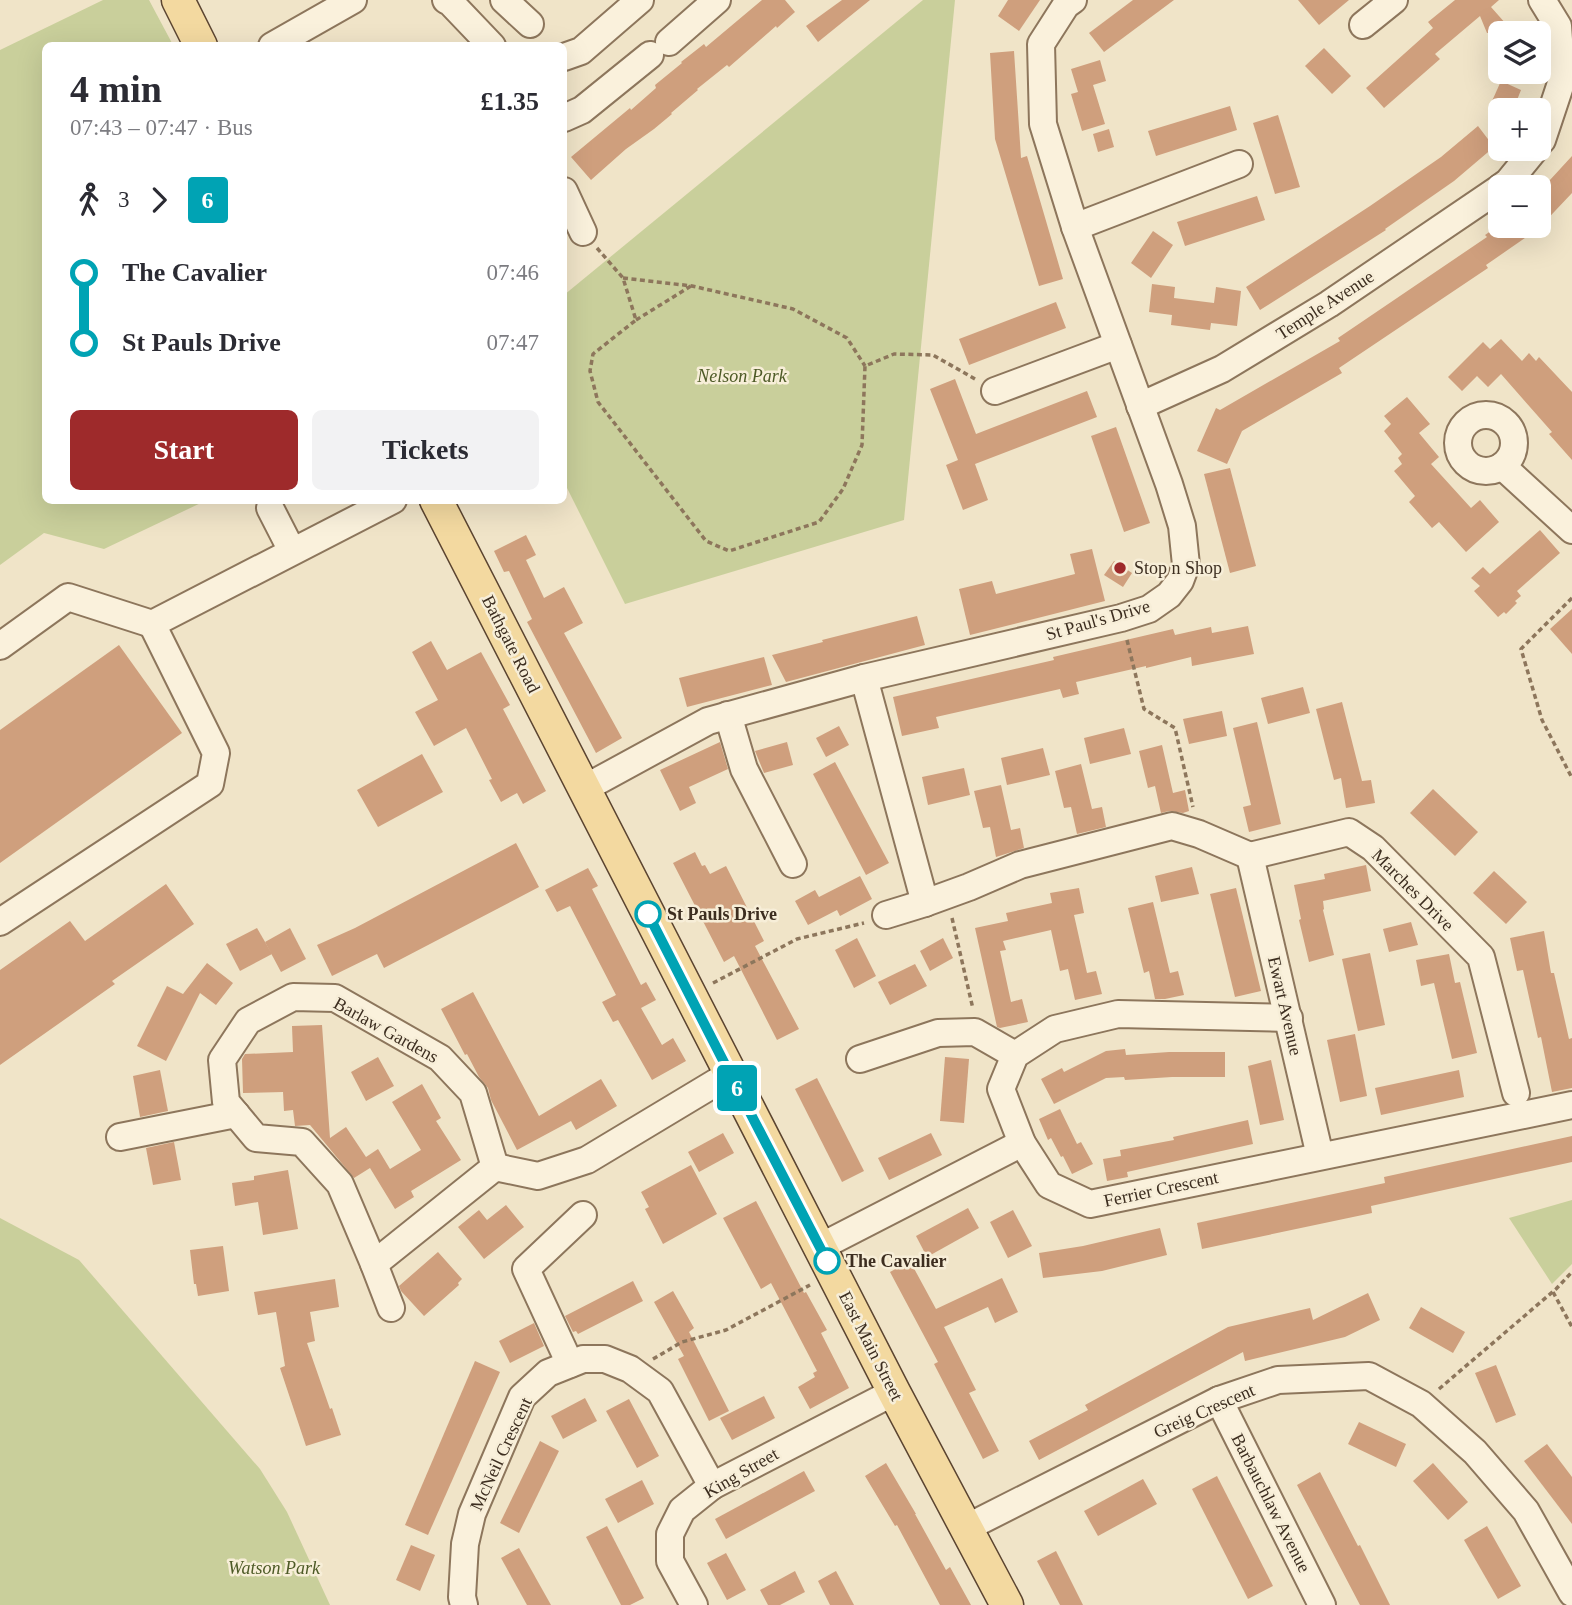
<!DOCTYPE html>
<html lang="en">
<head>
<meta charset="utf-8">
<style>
  body { margin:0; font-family:Georgia,serif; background:#f2f2f3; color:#2b2b33; height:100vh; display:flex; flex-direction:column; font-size:26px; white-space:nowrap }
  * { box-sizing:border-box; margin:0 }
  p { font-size:23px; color:#7c7c81 }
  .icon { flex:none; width:38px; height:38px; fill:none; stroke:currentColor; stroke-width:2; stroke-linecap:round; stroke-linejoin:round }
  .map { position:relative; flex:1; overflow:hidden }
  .panel { position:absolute; left:42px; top:42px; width:525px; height:462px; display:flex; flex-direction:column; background:#fff; border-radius:10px; box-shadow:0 7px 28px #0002 }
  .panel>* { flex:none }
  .badge { padding:0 14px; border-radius:5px; font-size:24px; line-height:46px }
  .tools { position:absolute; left:1488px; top:21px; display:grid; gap:14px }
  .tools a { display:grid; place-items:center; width:63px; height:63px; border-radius:10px; background:#fff; box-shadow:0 7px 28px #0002; font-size:35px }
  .map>.badge { position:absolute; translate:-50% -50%; box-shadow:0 0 0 4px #fff }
  .legs { display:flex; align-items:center; gap:10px; height:77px; padding:0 28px; font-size:23px }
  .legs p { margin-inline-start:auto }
  .head { display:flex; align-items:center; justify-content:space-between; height:119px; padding:0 28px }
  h1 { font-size:38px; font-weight:700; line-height:52px }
  .cta { display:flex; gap:14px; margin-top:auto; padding:14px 28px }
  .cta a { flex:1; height:80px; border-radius:10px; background:#9e2a2b; color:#fff; font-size:28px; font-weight:700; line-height:80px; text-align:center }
  .cta a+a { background:#f2f2f3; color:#2b2b33 }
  ul { padding:0 28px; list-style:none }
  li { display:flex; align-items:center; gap:24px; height:70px; font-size:26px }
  li i { display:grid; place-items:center; width:10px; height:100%; margin:0 9px; background:currentColor }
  li i::after { content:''; width:18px; height:18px; margin:-9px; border:5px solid; border-radius:50%; background:#fff }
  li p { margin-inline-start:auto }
  li:first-child i { background:linear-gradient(#0000 50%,currentColor 0) }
  li:last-child i { background:linear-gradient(currentColor 50%,#0000 0) }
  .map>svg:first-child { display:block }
  .green { fill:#c9cf9b }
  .building { fill:#cf9f7d }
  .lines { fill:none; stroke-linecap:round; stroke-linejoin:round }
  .minor-casing { stroke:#8d765c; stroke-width:30 }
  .major-casing { stroke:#5b4430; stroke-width:35 }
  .path { stroke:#8d765c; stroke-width:3.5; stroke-dasharray:5 3.5; stroke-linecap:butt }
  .minor { stroke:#faf1dc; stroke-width:26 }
  .major { stroke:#f3d9a0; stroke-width:32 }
  .line-1-casing { stroke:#fff; stroke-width:16 }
  .line-1 { stroke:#00a3b4; stroke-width:10 }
  .poi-dot { fill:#9e2a2b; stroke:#f7eed8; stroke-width:2.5 }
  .stop-1-dot { fill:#fff; stroke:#00a3b4; stroke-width:3.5 }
  .labels { text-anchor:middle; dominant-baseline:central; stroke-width:5; stroke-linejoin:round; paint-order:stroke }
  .street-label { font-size:18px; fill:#3d2e20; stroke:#f7eed8 }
  .park-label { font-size:18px; font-style:italic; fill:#4d5a26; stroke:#f7eed8 }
  .poi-label { font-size:18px; fill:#3d2e20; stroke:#f7eed8; text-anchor:start }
  .stop-label { font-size:18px; font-weight:bold; fill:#3d2e20; stroke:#f7eed8; text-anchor:start }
</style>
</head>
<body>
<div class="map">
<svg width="1572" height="1605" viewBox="0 0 1572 1605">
  <rect width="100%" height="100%" fill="#f0e4c8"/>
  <g class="green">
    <polygon points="103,0 149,0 173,45 46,46 46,500 205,501 104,549 44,533 0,565 0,50"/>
    <polygon points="923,0 955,0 904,520 625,604 564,482 564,295"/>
    <polygon points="1572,1200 1572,1264 1552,1284 1509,1218"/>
    <polygon points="0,1218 79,1260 260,1469 287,1512 330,1605 0,1605"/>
  </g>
  <g class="building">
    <polygon points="762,0 785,0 795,12 777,28 776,26 729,67 727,65 697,89 698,90 671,113 672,114 654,129 626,149 591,180 571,157 630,108 631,110 656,88 655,85 682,63 681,62 704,44 706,47"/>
    <polygon points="842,0 870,0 818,42 806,26"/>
    <polygon points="1008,0 1040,0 1019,31 998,16"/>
    <polygon points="1133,0 1174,0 1104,52 1089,33"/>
    <polygon points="1298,0 1349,0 1319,25"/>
    <polygon points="1455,0 1499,0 1491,7 1514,33 1487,33 1480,16 1435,54 1440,59 1384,108 1366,88 1433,28 1428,22"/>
    <polygon points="1324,48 1351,76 1332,94 1305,66"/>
    <polygon points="1014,51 1021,158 1027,156 1063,279 1039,286 995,139 990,53"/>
    <polygon points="1100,60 1106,81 1093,85 1105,124 1082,131 1071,94 1078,92 1071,69"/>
    <polygon points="1501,81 1521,90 1513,110 1488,110"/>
    <polygon points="1230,106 1237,130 1156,156 1148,131"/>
    <polygon points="1278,115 1300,187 1275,194 1253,123"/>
    <polygon points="1478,126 1494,147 1454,181 1385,229 1386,230 1260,310 1246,287 1370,206 1441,157"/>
    <polygon points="1109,129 1114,147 1098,152 1093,134"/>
    <polygon points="1572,156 1572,193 1538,229 1486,265 1488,268 1339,368 1342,373 1242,431 1227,464 1197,451 1216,408 1220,410 1340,341 1338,338 1487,237 1485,235 1498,226 1538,226 1538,193"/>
    <polygon points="1257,196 1265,220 1185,246 1177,222"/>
    <polygon points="1153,231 1173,245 1151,278 1131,263"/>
    <polygon points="1152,284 1175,287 1174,298 1214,303 1216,287 1241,291 1237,326 1211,323 1210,330 1171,325 1172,315 1149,312"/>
    <polygon points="1056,302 1066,328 969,365 959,339"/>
    <polygon points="1501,339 1522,361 1529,353 1536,361 1539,357 1572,392 1572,460 1549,434 1552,432 1501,374 1488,387 1477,376 1462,391 1448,377 1483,342 1490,349"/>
    <polygon points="955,379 976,434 1087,391 1097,417 975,464 988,500 963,510 946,465 958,460 930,389"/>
    <polygon points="1407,397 1430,424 1419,433 1439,457 1431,464 1471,508 1480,500 1499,522 1466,552 1439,522 1432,528 1409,502 1415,496 1394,471 1402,464 1398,458 1402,454 1384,431 1391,424 1384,416"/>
    <polygon points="1116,427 1150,523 1124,532 1091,436"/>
    <polygon points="1230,468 1256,566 1230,573 1204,474"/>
    <polygon points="1540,530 1560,553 1517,591 1521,596 1515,601 1517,603 1506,614 1504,612 1498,617 1474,591 1480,586 1471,578 1483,567 1490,574"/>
    <polygon points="526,535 536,555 526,560 544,598 564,587 583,623 564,633 622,738 596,753 527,622 532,619 509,571 504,572 494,551"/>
    <polygon points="1092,549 1105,601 970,635 959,589 992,581 996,594 1075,574 1070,554"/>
    <polygon points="1114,561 1132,573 1123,587 1104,575"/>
    <polygon points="1572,609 1572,654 1550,629"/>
    <polygon points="917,616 925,645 786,682 772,655 823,642 822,640"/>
    <polygon points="1248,626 1254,654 1192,666 1191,657 1146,668 1146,666 1076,682 1079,694 1063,698 1060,689 936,717 939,728 902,736 893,697 1054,660 1053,657 1173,629 1175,635 1211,627 1212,633"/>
    <polygon points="431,641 447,670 481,652 510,705 503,709 546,791 523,804 517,793 501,802 489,780 492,779 466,728 434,746 415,712 438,700 412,652"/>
    <polygon points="119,645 182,733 0,863 0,730"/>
    <polygon points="764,657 772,685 687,707 679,678"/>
    <polygon points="1303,687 1310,713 1268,724 1261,698"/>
    <polygon points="1342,702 1362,781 1371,780 1375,803 1346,808 1341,778 1334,780 1316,709"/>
    <polygon points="1222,711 1227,736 1189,744 1183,719"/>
    <polygon points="1257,722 1281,824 1249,832 1243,807 1251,805 1233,728"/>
    <polygon points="839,726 849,745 826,757 816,738"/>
    <polygon points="1124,728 1131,754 1090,764 1084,738"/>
    <polygon points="720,742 728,769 689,787 696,803 680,811 660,770"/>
    <polygon points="787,742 793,765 764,773 755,751"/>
    <polygon points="1162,745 1173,793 1185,790 1189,811 1183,813 1169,811 1161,813 1155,786 1148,788 1139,751"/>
    <polygon points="1043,748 1050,775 1007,785 1001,758"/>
    <polygon points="422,754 443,792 378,827 357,790"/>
    <polygon points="835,762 889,863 866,875 813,774"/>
    <polygon points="1081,764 1092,809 1102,807 1106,827 1077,834 1071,807 1064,808 1055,771"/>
    <polygon points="964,768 970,795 928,805 922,777"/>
    <polygon points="1001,785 1011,830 1020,828 1024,848 996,857 990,827 983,828 974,791"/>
    <polygon points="1433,789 1478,832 1455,856 1410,813"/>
    <polygon points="516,843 539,887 384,968 377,954 332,976 317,945 355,928"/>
    <polygon points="695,852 702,866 705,865 710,874 726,866 764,941 755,946 799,1029 777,1040 734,956 724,962 673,863"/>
    <polygon points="1366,865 1371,891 1323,901 1324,909 1323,910 1334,955 1309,962 1299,920 1301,919 1294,885 1325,879 1324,874"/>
    <polygon points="1192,867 1199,894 1161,902 1155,876"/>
    <polygon points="588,868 598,886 592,889 641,985 646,982 656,1000 641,1008 662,1045 673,1038 686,1061 652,1080 618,1020 613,1022 602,1002 616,995 570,906 557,912 545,890"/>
    <polygon points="1494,871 1527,902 1506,924 1473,893"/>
    <polygon points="860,876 872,899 840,916 837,910 808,925 795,901 815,890 819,897"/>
    <polygon points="166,884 194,924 112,981 115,984 0,1065 0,970 70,921 85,941"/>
    <polygon points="1079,888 1084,913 1074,915 1087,973 1096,971 1102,994 1075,1000 1068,969 1060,971 1051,930 1003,941 1006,950 1000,951 1011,1002 1022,999 1028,1022 1000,1028 997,1027 975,928 1008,921 1006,913 1052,903 1050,893"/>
    <polygon points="1236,888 1261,991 1235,997 1210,894"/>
    <polygon points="1153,902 1170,973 1178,971 1184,995 1165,999 1155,999 1149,971 1144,973 1128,908"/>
    <polygon points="1411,922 1418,945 1389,952 1383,929"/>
    <polygon points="257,928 272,954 240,971 226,944"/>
    <polygon points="290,928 306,959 281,972 265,942"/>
    <polygon points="1544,931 1551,973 1554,973 1569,1039 1572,1038 1572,1088 1552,1092 1541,1037 1538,1038 1523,970 1517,971 1510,938"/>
    <polygon points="857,938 876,976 854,988 835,950"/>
    <polygon points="943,938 953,958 930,971 920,951"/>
    <polygon points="1370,953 1385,1025 1358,1031 1342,959"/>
    <polygon points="1449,954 1455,983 1460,982 1477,1053 1452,1059 1434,983 1421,986 1416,960"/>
    <polygon points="207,963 233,983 216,1005 200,993 166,1061 137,1046 167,986 183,994"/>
    <polygon points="915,964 927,986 890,1005 878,982"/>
    <polygon points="473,992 539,1116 601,1079 617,1106 576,1130 571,1121 517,1150 491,1100 488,1088 479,1077 467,1054 465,1055 441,1009"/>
    <polygon points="322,1025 330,1138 346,1127 366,1157 378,1149 390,1169 421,1150 392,1102 422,1084 441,1118 436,1121 461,1160 411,1191 414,1197 395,1209 370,1168 354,1178 310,1125 295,1126 293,1110 284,1111 283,1092 243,1093 242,1059 245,1054 293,1052 292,1026"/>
    <polygon points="1355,1034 1367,1096 1340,1102 1327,1040"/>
    <polygon points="1125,1049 1126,1055 1169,1052 1225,1052 1225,1077 1172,1077 1125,1080 1124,1077 1106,1078 1054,1104 1041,1079 1062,1068 1064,1072 1106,1051"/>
    <polygon points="378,1057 394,1086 366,1101 351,1072"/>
    <polygon points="945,1057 969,1059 964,1123 940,1121"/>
    <polygon points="1271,1060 1284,1120 1260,1125 1248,1066"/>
    <polygon points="160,1070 168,1111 140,1117 133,1076"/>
    <polygon points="1459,1070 1464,1097 1381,1115 1375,1088"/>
    <polygon points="817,1078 864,1171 842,1182 795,1089"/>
    <polygon points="1060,1109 1077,1144 1081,1142 1093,1164 1072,1174 1063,1156 1061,1157 1051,1138 1048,1140 1039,1119"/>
    <polygon points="1248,1120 1253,1144 1127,1172 1128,1177 1107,1181 1103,1159 1121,1156 1120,1150 1174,1140 1173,1137"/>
    <polygon points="723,1133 734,1153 699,1172 688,1152"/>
    <polygon points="931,1133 942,1155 889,1180 878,1158"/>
    <polygon points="1572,1136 1572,1162 1371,1206 1372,1213 1202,1249 1197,1223 1385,1183 1384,1177"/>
    <polygon points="174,1142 181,1180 153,1185 146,1148"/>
    <polygon points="691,1165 717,1214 663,1244 645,1209 649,1207 641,1192"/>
    <polygon points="288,1170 298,1229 263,1235 258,1202 235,1206 232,1183 254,1180 254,1176"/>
    <polygon points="756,1201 804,1293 806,1292 827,1330 821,1333 849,1388 810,1409 798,1387 815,1377 813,1373 817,1371 771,1283 761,1289 723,1218"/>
    <polygon points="506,1205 524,1227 484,1259 458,1227 479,1210 487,1220"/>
    <polygon points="968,1208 979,1228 927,1257 916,1236"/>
    <polygon points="1013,1210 1032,1246 1008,1258 990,1222"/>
    <polygon points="1160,1228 1167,1255 1102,1271 1043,1278 1039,1253 1083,1246"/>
    <polygon points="223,1246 229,1291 198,1296 196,1284 194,1284 190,1250"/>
    <polygon points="438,1252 462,1279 458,1283 459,1285 424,1316 401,1291 399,1286"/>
    <polygon points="910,1261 936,1309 1002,1278 1018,1312 995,1323 988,1307 944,1327 976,1390 969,1393 999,1451 983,1459 934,1364 938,1362 890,1272"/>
    <polygon points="335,1279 339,1307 310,1312 315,1341 307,1343 330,1409 332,1408 341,1435 306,1446 280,1368 285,1366 276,1312 258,1315 254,1292"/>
    <polygon points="633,1281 643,1301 578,1334 576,1331 573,1332 565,1316"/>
    <polygon points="673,1291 694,1328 689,1332 729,1411 709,1421 678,1359 684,1356 654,1302"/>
    <polygon points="1368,1293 1380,1320 1345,1337 1245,1361 1243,1352 1039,1460 1029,1441 1088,1410 1085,1405 1228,1327 1310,1308 1313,1320"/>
    <polygon points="1421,1307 1465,1332 1453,1353 1409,1328"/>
    <polygon points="534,1323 544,1346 510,1363 499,1341"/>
    <polygon points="475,1361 500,1372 428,1535 405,1525"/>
    <polygon points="1496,1365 1516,1415 1496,1423 1475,1373"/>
    <polygon points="764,1396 775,1418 732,1440 720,1418"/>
    <polygon points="585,1398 597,1421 563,1439 551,1416"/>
    <polygon points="629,1399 659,1456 637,1468 606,1411"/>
    <polygon points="1359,1422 1406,1444 1396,1467 1348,1444"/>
    <polygon points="540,1441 559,1451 519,1533 500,1523"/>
    <polygon points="1547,1444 1572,1477 1572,1524 1524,1461"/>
    <polygon points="886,1463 916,1514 915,1514 946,1570 950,1567 971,1605 940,1605 897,1525 895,1526 865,1476"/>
    <polygon points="1433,1463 1468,1502 1448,1520 1413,1481"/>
    <polygon points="804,1471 815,1491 726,1539 715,1519"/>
    <polygon points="1320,1472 1358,1546 1360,1545 1390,1605 1360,1605 1297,1485"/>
    <polygon points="1217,1476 1273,1586 1248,1599 1192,1489"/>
    <polygon points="1143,1479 1157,1504 1098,1536 1084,1511"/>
    <polygon points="642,1480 654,1504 618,1523 605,1499"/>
    <polygon points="607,1526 644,1598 630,1605 621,1605 586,1537"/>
    <polygon points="1487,1526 1521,1586 1498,1599 1464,1540"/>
    <polygon points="411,1545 435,1555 420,1591 396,1580"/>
    <polygon points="519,1548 551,1605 527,1605 501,1558"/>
    <polygon points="1056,1551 1083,1605 1060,1605 1037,1561"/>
    <polygon points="726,1553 746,1590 727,1600 707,1563"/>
    <polygon points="795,1571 805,1592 780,1605 768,1605 760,1590"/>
    <polygon points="836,1571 854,1605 830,1605 818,1581"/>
  </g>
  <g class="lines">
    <g class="minor-casing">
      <g id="minor">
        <polyline points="446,0 450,2 492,46"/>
        <polyline points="504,0 530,24"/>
        <polyline points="1363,25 1394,0"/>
        <polyline points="669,42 717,0"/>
        <polyline points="272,46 353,0"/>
        <polyline points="564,57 581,51 640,0"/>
        <polyline points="564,118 582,110 650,55"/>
        <polyline points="1538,144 1542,140 1562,80 1558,26 1542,0"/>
        <polyline points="1501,187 1508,182 1535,149"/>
        <polyline points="564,191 583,232"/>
        <polyline points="1075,227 1239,164"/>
        <polyline points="995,391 1118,345"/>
        <polyline points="1140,406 1222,369 1329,304 1500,188"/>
        <circle cx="1486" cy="443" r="28"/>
        <polyline points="1502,466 1572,530"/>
        <polyline points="270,508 292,551"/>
        <polyline points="0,646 68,597 152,624 393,500"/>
        <polyline points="864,678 925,903"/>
        <polyline points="728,715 744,769 793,864"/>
        <polyline points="585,788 708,721 864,678 1121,618 1149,609 1169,595 1180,581 1186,565 1182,526 1169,484 1075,227 1043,124 1041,44 1066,5 1073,0"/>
        <polyline points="1250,856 1320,1156"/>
        <polyline points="886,915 925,903 969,887 1020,865 1172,826 1199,834 1250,856 1349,832 1373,848 1481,957 1516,1093"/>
        <polyline points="0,922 210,784 216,753 152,624"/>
        <polyline points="1289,1018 1118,1014 1055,1029 1015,1055 1001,1089 1022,1143 1049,1185 1090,1204 1572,1105"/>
        <polyline points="860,1059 938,1033 975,1032 1015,1055"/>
        <polyline points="120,1137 236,1114"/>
        <polyline points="820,1247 1022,1143"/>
        <polyline points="374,1264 495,1167 538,1176 587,1160 730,1074"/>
        <polyline points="391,1308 374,1264 340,1184 302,1142 256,1138 226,1102 222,1060 248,1021 293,997 335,998 440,1058 473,1093 495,1167"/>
        <polyline points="570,1364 526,1269 583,1215"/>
        <polyline points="1219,1400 1322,1605"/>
        <polyline points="966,1528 1219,1400 1278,1380 1369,1376 1421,1404 1475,1452 1526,1511 1572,1593"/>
        <polyline points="464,1605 462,1597 465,1544 472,1514 522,1397 548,1373 583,1359 605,1359 630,1369 660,1391 712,1486"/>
        <polyline points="694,1605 670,1561 670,1534 682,1510 712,1486 894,1392"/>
      </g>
    </g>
    <g class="major-casing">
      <g id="major">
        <polyline points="178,0 201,46"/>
        <polyline points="436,500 894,1392 1007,1605"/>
      </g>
    </g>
    <g class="path">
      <polyline points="597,248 623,278 636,320 593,354 590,371 598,402 706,541 729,551 819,522 843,489 862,445 865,366 894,354 933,355 975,379"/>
      <polyline points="623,278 692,286 793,309 847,338 865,366"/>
      <polyline points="636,320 691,286"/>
      <polyline points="1572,598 1521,649 1542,720 1572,778"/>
      <polyline points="1127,640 1144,709 1175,728 1193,807"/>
      <polyline points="952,918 973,1009"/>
      <polyline points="713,983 797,939 864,923"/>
      <polyline points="1553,1292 1572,1327"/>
      <polyline points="653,1359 682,1342 726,1330 810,1285"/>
      <polyline points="1439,1389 1556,1289 1572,1272"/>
    </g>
    <use href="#minor" class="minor"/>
    <use href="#major" class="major"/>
  </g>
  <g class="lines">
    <g class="line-1-casing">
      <polyline id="line-1" points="648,914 730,1074 827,1261"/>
    </g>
    <use href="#line-1" class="line-1"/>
  </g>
  <circle class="poi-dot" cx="1120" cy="568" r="7"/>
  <g class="stop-1-dot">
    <circle cx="648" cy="914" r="12"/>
    <circle cx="827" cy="1261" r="12"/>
  </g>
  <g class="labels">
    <g class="street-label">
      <text transform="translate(1325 305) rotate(-33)">Temple Avenue</text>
      <text transform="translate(1098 620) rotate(-16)">St Paul's Drive</text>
      <text transform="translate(511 644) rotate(63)">Bathgate Road</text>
      <text transform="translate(1413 890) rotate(45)">Marches Drive</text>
      <text transform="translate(1285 1006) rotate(77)">Ewart Avenue</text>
      <text transform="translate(386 1030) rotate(29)">Barlaw Gardens</text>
      <text transform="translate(1161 1189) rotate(-12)">Ferrier Crescent</text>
      <text transform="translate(871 1346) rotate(63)">East Main Street</text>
      <text transform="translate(1204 1411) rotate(-24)">Greig Crescent</text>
      <text transform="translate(501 1454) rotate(-65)">McNeil Crescent</text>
      <text transform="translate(741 1473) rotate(-30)">King Street</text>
      <text transform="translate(1271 1503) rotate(63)">Barbauchlaw Avenue</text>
    </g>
    <g class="park-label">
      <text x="742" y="376">Nelson Park</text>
      <text x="274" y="1568">Watson Park</text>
    </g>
    <g class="poi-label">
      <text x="1134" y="568">Stop n Shop</text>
    </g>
    <g class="stop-label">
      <text x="667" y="914">St Pauls Drive</text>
      <text x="846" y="1261">The Cavalier</text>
    </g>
  </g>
</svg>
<div class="tools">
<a><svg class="icon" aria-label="layers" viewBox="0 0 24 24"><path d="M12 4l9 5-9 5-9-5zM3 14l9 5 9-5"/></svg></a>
<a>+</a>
<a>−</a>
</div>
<b class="badge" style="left:737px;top:1088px;background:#00a3b4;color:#fff">6</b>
<section class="panel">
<div class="head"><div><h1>4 min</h1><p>07:43 – 07:47 · Bus</p></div><b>£1.35</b></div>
<div class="legs"><svg class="icon" aria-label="walk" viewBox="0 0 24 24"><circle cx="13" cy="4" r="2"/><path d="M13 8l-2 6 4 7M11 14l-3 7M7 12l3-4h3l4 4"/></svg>3<svg class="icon" aria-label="forward" viewBox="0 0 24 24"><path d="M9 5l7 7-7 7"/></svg><b class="badge" style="background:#00a3b4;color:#fff">6</b></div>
<ul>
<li><i style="color:#00a3b4"></i><b>The Cavalier</b><p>07:46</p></li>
<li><i style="color:#00a3b4"></i><b>St Pauls Drive</b><p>07:47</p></li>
</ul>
<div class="cta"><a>Start</a><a>Tickets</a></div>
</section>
</div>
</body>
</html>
